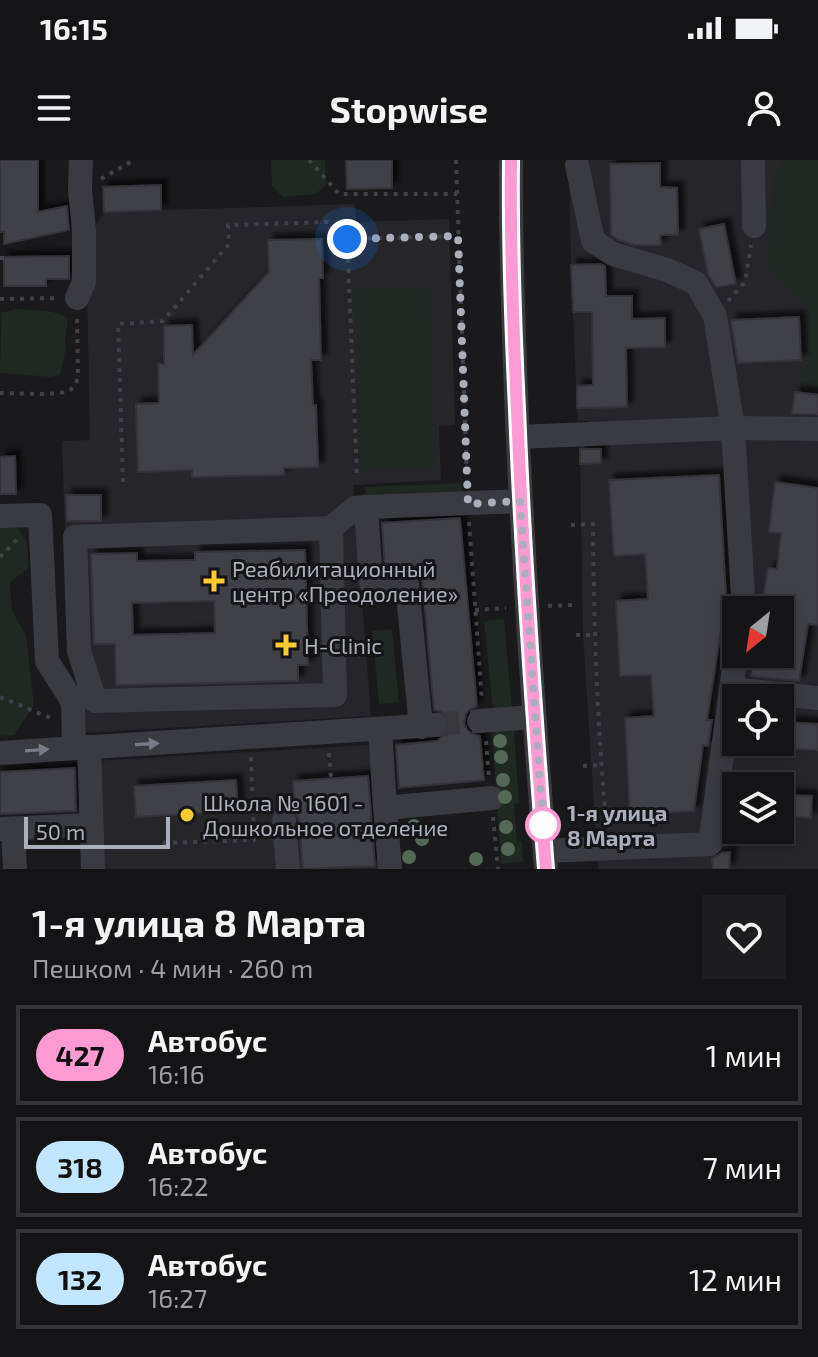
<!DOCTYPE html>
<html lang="ru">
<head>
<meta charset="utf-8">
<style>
  body { margin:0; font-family:"Exo 2",sans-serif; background:#1d1c1e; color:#f1f3f6; height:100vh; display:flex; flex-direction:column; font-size:30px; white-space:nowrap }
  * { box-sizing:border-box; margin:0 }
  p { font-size:26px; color:#9d9ea0 }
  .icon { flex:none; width:44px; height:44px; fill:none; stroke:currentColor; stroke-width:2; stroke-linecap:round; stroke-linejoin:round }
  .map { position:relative; height:709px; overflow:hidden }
  .panel { display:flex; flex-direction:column; background:#141315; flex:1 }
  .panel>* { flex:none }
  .badge { padding:0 16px; border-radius:26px; font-size:28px; line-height:52px }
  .needle { width:52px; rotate:210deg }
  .controls { position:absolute; left:722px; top:436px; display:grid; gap:16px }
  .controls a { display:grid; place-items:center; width:72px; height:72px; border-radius:0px; background:#141315; box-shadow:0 4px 12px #0003,0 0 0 2px #333234; font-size:40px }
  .scale { position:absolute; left:24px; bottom:20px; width:146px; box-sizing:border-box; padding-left:8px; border:4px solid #abafbc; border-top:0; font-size:22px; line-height:28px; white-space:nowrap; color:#abafbc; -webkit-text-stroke:6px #151417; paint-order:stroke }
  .you { position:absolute; width:40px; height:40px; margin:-20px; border:6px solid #fff; border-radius:50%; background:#1a73e8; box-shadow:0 0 0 12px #1a73e833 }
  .map>.badge { position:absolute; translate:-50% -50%; box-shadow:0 0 0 4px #fff }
  .round { display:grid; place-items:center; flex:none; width:84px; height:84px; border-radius:0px; background:#1d1c1e }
  .summary { display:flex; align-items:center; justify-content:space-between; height:136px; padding:0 32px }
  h1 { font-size:38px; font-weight:700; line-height:60px }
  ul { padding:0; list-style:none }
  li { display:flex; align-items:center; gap:24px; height:100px; margin:0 16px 12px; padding:0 16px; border:4px solid #333234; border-radius:0px }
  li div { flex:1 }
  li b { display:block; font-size:30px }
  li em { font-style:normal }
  li .badge { min-width:88px; font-weight:700; text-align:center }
  .status { display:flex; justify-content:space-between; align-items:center; height:56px; padding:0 40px; background:#141315; direction:ltr }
  .status svg { height:22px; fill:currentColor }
  header { display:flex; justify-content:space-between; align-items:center; height:104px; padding:0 32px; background:#141315; font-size:36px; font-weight:700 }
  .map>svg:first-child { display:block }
  .built { fill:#262529; fill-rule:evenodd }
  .green { fill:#1f2821 }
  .building { fill:#414146; stroke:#343338; stroke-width:2; fill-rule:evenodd; filter:url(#shadow) }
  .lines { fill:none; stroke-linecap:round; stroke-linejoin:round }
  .minor-tunnel { stroke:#37373c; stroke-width:24; stroke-dasharray:24 12; stroke-linecap:butt }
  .path { stroke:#404248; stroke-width:4; stroke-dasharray:4 6; stroke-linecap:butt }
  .minor { stroke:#3a3b41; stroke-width:24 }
  .tree { fill:#536857 }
  .oneway { fill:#787b85 }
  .line-casing { stroke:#fff; stroke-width:18 }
  .line { stroke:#ff9ad2; stroke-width:12 }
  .walk { stroke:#abafbc; stroke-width:8; stroke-dasharray:0 14.4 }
  .poi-dot { fill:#fccb32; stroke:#151417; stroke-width:3 }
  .stop-dot { fill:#fff; stroke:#ff9ad2; stroke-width:4 }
  .labels { text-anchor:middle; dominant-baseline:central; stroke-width:6; stroke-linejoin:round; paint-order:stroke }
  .poi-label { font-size:22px; fill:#abafbc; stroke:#151417; text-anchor:start }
  .stop-label { font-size:22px; font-weight:bold; fill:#abafbc; stroke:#151417; text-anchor:start }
</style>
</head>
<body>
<div class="status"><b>16:15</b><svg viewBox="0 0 49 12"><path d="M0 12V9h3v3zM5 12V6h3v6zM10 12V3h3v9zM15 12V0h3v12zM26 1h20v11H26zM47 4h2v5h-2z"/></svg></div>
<header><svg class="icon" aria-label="menu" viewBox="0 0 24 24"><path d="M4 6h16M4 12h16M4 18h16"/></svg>Stopwise<svg class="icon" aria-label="person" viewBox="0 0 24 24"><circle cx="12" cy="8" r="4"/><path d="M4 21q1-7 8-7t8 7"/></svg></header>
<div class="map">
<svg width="818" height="709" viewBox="0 0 818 709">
  <defs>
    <filter id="shadow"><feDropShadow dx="6" dy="-6" stdDeviation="2" flood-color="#0009"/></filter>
  </defs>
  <rect width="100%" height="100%" fill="#1a191c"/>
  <g class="built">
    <path d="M569 0H818V709H598L583 474 581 364 580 277H589V261H578L577 248 571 105ZM736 450H780V494H736ZM736 538H780V582H736ZM736 626H780V670H736Z"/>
    <polygon points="355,44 356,62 449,59 455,265 439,266 441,320 353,325 371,556 84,573 84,542 69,492 62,281 90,280 86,73 97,64 104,52"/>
    <polygon points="369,585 378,709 100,709 94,601"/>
  </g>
  <g class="green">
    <polygon points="271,0 325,0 326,25 316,34 283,37 272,26"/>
    <polygon points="784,0 818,0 818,226 809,228 801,217 812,196 806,143 770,109 773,17"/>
    <polygon points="428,126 435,308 360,309 355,129"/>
    <path d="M15 149C30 150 56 149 68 158L65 180 66 188 60 215 51 217 0 213C0 192 2 172 1 153Z"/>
    <polygon points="461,323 462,339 366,343 365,327"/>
    <polygon points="16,365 27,382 28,409 10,422 12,451 26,475 34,546 14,575 0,576 0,366"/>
    <polygon points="504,459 512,549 493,551 484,461"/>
    <polygon points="392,469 399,542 379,544 372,471"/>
    <polygon points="514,570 519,643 514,644 517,681 522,681 523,702 501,704 492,571"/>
  </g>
  <g class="building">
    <polygon points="0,0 38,0 38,52 67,46 69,70 4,84 4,72 0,72"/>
    <polygon points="346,0 392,0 392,28 347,29"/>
    <polygon points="660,3 660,27 677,28 678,75 660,75 661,85 634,85 619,80 611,75 610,4"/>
    <polygon points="161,25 161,50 104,52 103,27"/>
    <polygon points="724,64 736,124 716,127 708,114 699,69"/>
    <polygon points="322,79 323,118 319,118 321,200 311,200 313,245 316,245 318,307 284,308 284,315 192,317 192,310 138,312 136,244 159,243 158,204 164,204 164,166 192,165 193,195 269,112 268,80"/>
    <polygon points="69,96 69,119 46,119 46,126 4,126 4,97"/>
    <polygon points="600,104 605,106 606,136 632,136 632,159 665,158 665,187 626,188 627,247 577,248 577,226 593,225 592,152 573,152 571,105"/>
    <polygon points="799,157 801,200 738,203 731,160"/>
    <polygon points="795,232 818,235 818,254 792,254"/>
    <polygon points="580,289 601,289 601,303 580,304"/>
    <polygon points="15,296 16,334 0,334 0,297"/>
    <polygon points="719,315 726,437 707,560 712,560 708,586 703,585 694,651 630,654 625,558 654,556 651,515 620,516 616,441 648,439 645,394 614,396 609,320"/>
    <polygon points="775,322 818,328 818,465 808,464 799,521 751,516 754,494 780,494 780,450 761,450 768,408 777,409 781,373 769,372"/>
    <polygon points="66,335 101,335 101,361 67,361"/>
    <polygon points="460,358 477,546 470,549 466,554 464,563 467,570 472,574 480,576 484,620 399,628 396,585 437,581 448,572 450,565 447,556 441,551 434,550 421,405 385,408 382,363"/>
    <path d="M305 390 308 505H298V521L116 525 115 484H94L91 394 137 393V401L195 400V392ZM214 441 215 473 133 475 132 443Z"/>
    <polygon points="780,562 818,564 818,590 780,588"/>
    <polygon points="75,608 76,651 0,654 0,612"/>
    <polygon points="368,616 375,706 303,709 299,659 295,650 293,621"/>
    <polygon points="236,620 238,651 136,657 134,626"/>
    <polygon points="780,635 812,636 811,658 780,656"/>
    <polygon points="730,692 729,709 713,709 712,699 722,693"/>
  </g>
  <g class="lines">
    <polyline class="minor-tunnel" points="435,565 479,561"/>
    <g class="path">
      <polyline points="309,0 339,34 457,34"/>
      <polyline points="456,0 467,321"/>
      <polyline points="101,19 134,0"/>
      <polyline points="347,79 357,315"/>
      <polyline points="0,98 4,98"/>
      <polyline points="0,139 58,138"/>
      <polyline points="728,141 745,122 751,85"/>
      <path d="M0 233C15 233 56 236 68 231 75 228 77 222 78 215L77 159"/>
      <polyline points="123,322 118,164 163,161 229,84 228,65 328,62 347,79 458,76"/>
      <polyline points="469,362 482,541"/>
      <path d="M571 365 593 364C594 467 597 568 607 670"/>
      <polyline points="0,397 20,376"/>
      <polyline points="548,446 574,445"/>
      <polyline points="475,450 506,448"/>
      <polyline points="576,475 594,475"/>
      <polyline points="0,537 53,559"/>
      <polyline points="486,581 489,617"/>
      <polyline points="329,593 331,618"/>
      <polyline points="583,606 601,605"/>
      <polyline points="493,657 498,709"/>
      <polyline points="163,683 254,680 251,597"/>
    </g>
    <g class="minor">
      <path d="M511 0C510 87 514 174 517 261 524 411 534 560 546 709"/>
      <polyline points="753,0 754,66"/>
      <polyline points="577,5 593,81 613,94 667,110 696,123 715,156 733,268 743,436 741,450"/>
      <polyline points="77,138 84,122 84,70 80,30 81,0"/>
      <polyline points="518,277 733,268 818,269"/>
      <polyline points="0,356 40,355 47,501 73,542 74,588"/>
      <polyline points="331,368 75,377 79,491 95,541 335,535 331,368 355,348 366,347"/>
      <polyline points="732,529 818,538"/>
      <polyline points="479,561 534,557"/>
      <polyline points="421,567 407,425 371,423 366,347 520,341"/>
      <polyline points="380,569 385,648 492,638"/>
      <polyline points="89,587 93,709"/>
      <polyline points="0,593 435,565"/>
      <polyline points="385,648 390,709"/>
      <polyline points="284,660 288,709"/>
      <polyline points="0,669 91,665"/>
      <polyline points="13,669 15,709"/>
      <polyline points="545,691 710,684 736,494"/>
    </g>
  </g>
  <g class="tree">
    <circle cx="500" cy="581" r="7"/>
    <circle cx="501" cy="597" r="7"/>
    <circle cx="503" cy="620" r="7"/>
    <circle cx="505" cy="637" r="7"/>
    <circle cx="414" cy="666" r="7"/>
    <circle cx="506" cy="667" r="7"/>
    <circle cx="422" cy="679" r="7"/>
    <circle cx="508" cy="689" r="7"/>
    <circle cx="409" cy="697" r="7"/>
    <circle cx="476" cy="699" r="7"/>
  </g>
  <defs><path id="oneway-solid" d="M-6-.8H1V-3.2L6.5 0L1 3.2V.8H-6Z" transform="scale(2)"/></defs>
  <g class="oneway">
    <use href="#oneway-solid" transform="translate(147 584) rotate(-3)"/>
    <use href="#oneway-solid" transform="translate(37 590) rotate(-4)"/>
  </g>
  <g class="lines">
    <g class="line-casing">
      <path id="line" d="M511 0C510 83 513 166 517 249 523 402 534 556 546 709"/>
    </g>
    <use href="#line" class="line"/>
    <polyline class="walk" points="347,79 458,76 468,344 520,341 543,665"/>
  </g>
  <g class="poi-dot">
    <path d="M210 409h8v8h8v8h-8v8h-8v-8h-8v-8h8z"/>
    <path d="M282 473h8v8h8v8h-8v8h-8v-8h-8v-8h8z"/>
    <circle cx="187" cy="655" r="8"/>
  </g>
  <circle class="stop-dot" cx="543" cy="665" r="16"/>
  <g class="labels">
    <g class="poi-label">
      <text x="232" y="408">Реабилитационный<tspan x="232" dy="25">центр «Преодоление»</tspan></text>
      <text x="304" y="485">H-Clinic</text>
      <text x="203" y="642">Школа № 1601 -<tspan x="203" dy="25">Дошкольное отделение</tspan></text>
    </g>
    <g class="stop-label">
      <text x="567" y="652">1-я улица<tspan x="567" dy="25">8 Марта</tspan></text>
    </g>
  </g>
</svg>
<div class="controls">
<a><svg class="needle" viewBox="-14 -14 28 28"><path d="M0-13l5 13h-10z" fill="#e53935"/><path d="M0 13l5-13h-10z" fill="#9d9ea0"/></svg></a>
<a><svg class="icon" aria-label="locate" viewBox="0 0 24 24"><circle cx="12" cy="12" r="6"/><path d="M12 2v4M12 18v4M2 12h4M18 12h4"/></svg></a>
<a><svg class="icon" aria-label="layers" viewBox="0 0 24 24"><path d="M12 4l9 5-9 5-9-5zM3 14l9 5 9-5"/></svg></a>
</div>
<div class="scale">50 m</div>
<div class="you" style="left:347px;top:79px"></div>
</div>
<section class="panel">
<div class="summary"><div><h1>1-я улица 8 Марта</h1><p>Пешком · 4 мин · 260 m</p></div><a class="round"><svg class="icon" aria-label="heart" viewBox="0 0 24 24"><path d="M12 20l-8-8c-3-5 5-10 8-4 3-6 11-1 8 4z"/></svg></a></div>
<ul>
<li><span class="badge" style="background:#ff9ad2;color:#111">427</span><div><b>Автобус</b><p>16:16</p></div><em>1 мин</em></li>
<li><span class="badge" style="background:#c2e6ff;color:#111">318</span><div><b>Автобус</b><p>16:22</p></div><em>7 мин</em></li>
<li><span class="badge" style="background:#c2e6ff;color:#111">132</span><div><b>Автобус</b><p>16:27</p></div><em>12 мин</em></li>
</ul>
</section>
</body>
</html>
